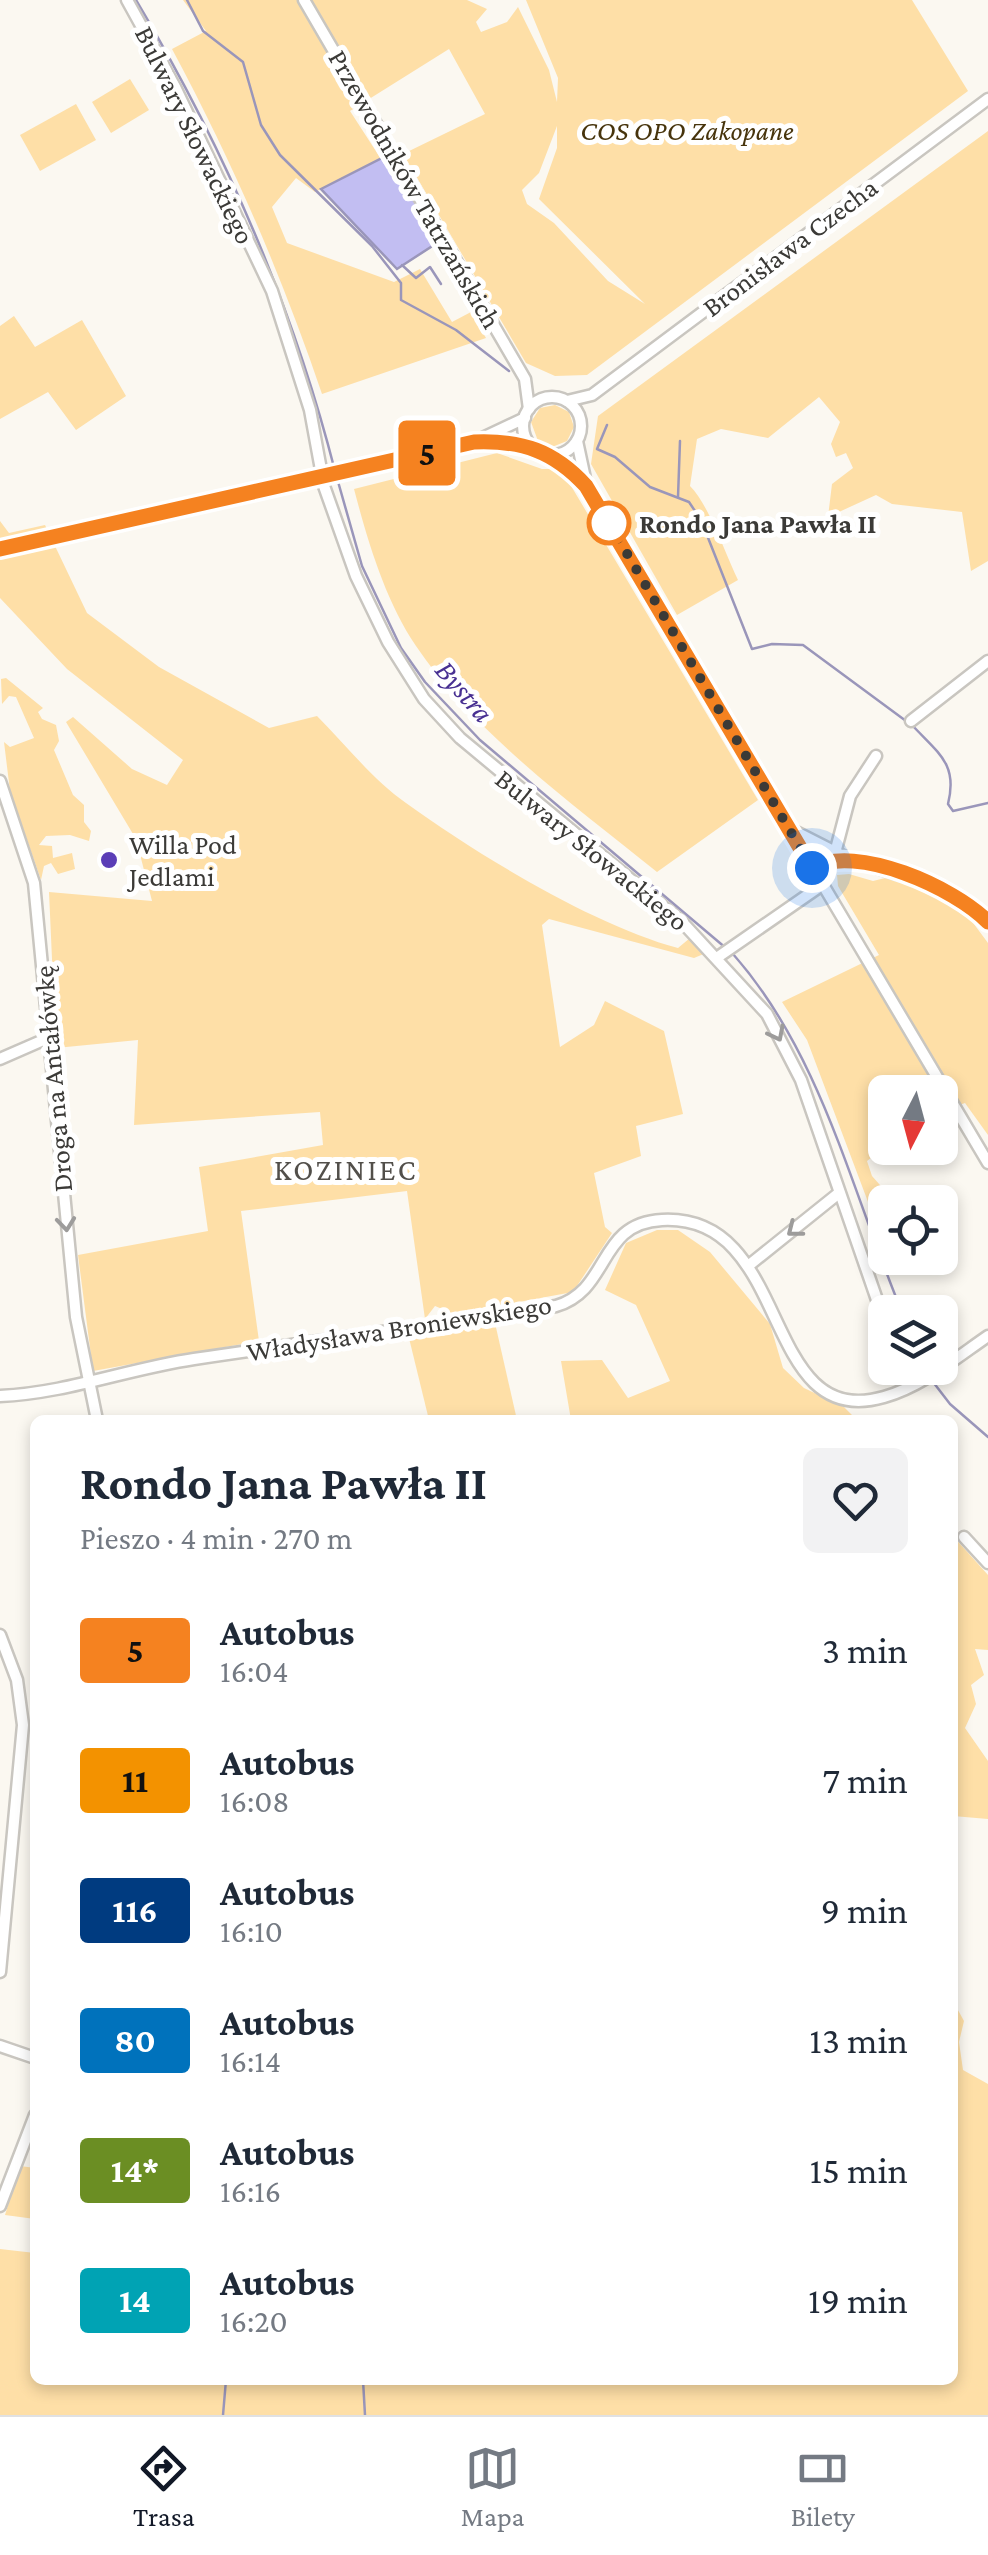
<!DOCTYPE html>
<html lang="pl">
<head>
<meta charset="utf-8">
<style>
  body { margin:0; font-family:"Crimson Pro",serif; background:#f2f2f3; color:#1f2937; height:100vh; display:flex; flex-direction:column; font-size:38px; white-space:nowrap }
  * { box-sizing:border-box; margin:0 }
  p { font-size:32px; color:#747a83 }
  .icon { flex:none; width:55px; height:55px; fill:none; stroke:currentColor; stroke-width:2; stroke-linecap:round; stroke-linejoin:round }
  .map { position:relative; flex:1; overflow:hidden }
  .panel { position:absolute; left:30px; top:1415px; width:928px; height:970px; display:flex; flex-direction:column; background:#fff; border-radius:15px; box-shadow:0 5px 15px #0003 }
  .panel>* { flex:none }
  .badge { padding:0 20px; border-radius:8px; font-size:35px; line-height:65px }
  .needle { width:65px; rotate:186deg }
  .controls { position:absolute; left:868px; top:1075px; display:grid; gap:20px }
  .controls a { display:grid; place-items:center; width:90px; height:90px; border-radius:15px; background:#fff; box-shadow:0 5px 15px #0003; font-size:50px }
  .you { position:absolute; width:50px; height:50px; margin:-25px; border:8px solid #fff; border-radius:50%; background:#1a73e8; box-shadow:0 0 0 15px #1a73e833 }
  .map>.badge { position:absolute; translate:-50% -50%; box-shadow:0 0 0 5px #fff }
  .round { display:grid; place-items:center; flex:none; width:105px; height:105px; border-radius:15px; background:#f2f2f3 }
  .overview { display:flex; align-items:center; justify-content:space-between; height:170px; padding:0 50px }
  h1 { font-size:48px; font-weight:700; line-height:75px }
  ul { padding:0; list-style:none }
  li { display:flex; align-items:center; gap:30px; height:130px; padding:0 50px }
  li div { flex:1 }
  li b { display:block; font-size:38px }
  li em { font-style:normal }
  li .badge { min-width:110px; font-weight:700; text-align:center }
  .tabs { display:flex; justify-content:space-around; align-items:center; height:140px; border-top:2px solid #e0e1e3; background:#fff; font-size:28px; color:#747a83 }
  .tabs a { display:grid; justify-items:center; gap:5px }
  .tabs .current { color:#111827 }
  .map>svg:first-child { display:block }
  .green { fill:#fedfa7; fill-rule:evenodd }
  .water { fill:#c2bef2; stroke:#9a96ba; stroke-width:2.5 }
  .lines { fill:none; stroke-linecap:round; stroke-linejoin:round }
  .stream { stroke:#9a96ba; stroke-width:2.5 }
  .minor-casing { stroke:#c9c6c0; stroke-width:15 }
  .minor { stroke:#fff; stroke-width:10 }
  .oneway { stroke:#9d9c9b }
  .line-casing { stroke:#fff; stroke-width:22 }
  .line { stroke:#f58220; stroke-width:15 }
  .walk { stroke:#3b3a37; stroke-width:10; stroke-dasharray:0 18 }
  .stop-dot { fill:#fff; stroke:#f58220; stroke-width:5 }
  .poi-dot { fill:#5b3eb7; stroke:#fff; stroke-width:4 }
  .labels { text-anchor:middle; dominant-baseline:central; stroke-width:10; stroke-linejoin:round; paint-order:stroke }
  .park-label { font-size:28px; font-style:italic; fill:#47340c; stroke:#fff }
  .street-label { font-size:28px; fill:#3b3a37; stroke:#fff }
  .stop-label { font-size:28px; font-weight:bold; fill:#3b3a37; stroke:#fff; text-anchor:start }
  .poi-label { font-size:28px; fill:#3b3a37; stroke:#fff; text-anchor:start }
  .water-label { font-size:30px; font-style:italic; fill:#483092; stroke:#fff }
  .neighbourhood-label { font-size:30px; letter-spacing:2.5px; fill:#524f4a; stroke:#fff }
</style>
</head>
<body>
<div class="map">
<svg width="988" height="2415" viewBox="0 0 988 2415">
  <rect width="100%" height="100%" fill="#fbf8f1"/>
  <g class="green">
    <path d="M183 0H467L487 9 476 22 481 32 507 22 518 7 549 70 557 102 558 78 526 0H912L968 91 587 375 555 376 526 363 403 154 485 114 449 49 350 111 381 159 315 192 296 178 272 207 287 243 394 282 420 269 452 322 471 312 486 338 322 394C281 273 232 161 172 49L206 31ZM557 126V148L539 199 645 304 608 281 554 223 527 204 522 190 539 173Z"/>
    <polygon points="130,79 149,110 111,133 92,102"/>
    <polygon points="76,104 96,140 40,171 20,135"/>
    <path d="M988 131V561L971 571 962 512 892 504 876 495 828 517 832 484 853 468 846 453 836 457 831 444 840 422 819 397 768 438 721 429 697 439 690 486C709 505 725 553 738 580L677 615 591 464 598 416Z"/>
    <polygon points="14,316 35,347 82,320 126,396 76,430 48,392 0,419 0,326"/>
    <polygon points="555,405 569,412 574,427 567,441 552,447 538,441 531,422 540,408"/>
    <path d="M497 453 542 469H561L758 800 657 872C573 804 477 736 416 646 385 600 368 542 354 489Z"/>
    <path d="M0 521 9 533 45 525 87 613 159 667 269 728 317 716C345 744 373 780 406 803 478 855 593 925 678 948L690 938 706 953 694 958 549 919 542 925 560 1047 594 1025 605 1001 664 1031 683 1114 636 1126 641 1156 594 1173 605 1227 612 1233 573 1292 454 1314 435 1306 425 1319 407 1191 241 1211 259 1341 93 1371 78 1255 208 1231 199 1167 323 1145 320 1112 134 1125 138 1040 56 1048 49 892 152 901 136 839 66 722 73 717 132 769 167 785 183 760 67 669 0 598Z"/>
    <polygon points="6,678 43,708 38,712 42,719 56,725 59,741 54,750 73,795 84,805 84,822 91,831 89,841 70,835 46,836 39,845 52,846 53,858 72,853 75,869 58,874 51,863 44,866 41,880 10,791 4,742 10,747 34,738 16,697 9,696 2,704 1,679"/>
    <polygon points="849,874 873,881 885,878 923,890 965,912 988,943 988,1135 965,1103 940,1112 940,1092 885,1092 885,1147 867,1161 872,1176 887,1193 901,1190 907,1202 885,1202 885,1247 807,1040 782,1002 879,955 838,886 837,875"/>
    <polygon points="657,1230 678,1230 710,1252 770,1324 783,1368 804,1388 844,1407 857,1420 571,1420 561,1361 602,1360 628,1398 670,1381 636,1305 605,1290 626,1243"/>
    <polygon points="495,1323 517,1420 429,1420 408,1334"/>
    <polygon points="952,1535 988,1575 988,1650 975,1649 984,1675 971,1685 976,1704 965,1728 988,1761 988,1819 953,1816"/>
    <polygon points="953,2001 964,2021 959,2042 963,2070 988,2084 988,2415 0,2415 0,2249 35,2253 35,2380 952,2380"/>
    <polygon points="20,2166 35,2168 35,2219 5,2215"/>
  </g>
  <polygon class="water" points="390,154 440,241 397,269 321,189"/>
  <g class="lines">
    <g class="stream">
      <path d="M136 0C225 149 292 303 335 471"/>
      <polyline points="187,0 203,31 243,62 261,125 280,155 372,246 401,283 401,300 456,330 509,371"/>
      <polyline points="402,265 416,278 430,267 441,284"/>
      <polyline points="607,425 597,449 615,457 650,487 689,502 701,520 752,649 772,644 803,645 906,721"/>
      <polyline points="337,478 362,566 401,648 425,682 480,740 727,949"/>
      <polyline points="678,497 680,441"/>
      <path d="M912 725C939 754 958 764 948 804L953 811 988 803"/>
      <path d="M733 954C822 1055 851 1190 902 1312"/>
      <polyline points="930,1378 950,1404 988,1437"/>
      <polyline points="363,2380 365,2415"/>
      <polyline points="223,2415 226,2380"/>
    </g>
    <g class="minor-casing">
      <g id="minor">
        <polyline points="127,0 175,87 272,291 310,410 324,486 356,576 388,642 424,699 460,738 683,923 767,1014 801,1080 885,1323"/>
        <polyline points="304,0 525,379 529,409"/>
        <circle cx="552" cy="426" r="29"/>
        <polyline points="567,401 592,395 988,99"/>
        <polyline points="577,441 586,483"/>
        <polyline points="485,442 531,446"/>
        <polyline points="552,455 586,485 988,1163"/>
        <polyline points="0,549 474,442 525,418"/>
        <polyline points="911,721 988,661"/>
        <polyline points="0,781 34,883 76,1317 97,1420"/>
        <polyline points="792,830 851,860 940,887 988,922"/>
        <polyline points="835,853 850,796 876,756"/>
        <polyline points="812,868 830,859 844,859"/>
        <polyline points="718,957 822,885"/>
        <polyline points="0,1059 48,1038"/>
        <polyline points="748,1266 839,1193"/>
        <polyline points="903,1368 912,1384"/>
        <path d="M0 1396C67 1393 127 1369 194 1359 315 1341 436 1325 556 1306 611 1290 597 1223 662 1220 794 1213 759 1433 884 1397 921 1387 956 1358 988 1336"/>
        <polyline points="964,1537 988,1563"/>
        <polyline points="0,1635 17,1680 23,1725 0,1972"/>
        <polyline points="0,2046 35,2058"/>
        <polyline points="0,2206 35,2115"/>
      </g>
    </g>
    <use href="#minor" class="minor"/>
  </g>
  <defs><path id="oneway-chevron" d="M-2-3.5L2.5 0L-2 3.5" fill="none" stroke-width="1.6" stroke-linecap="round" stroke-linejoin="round" transform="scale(2.5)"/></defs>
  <g class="oneway">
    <use href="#oneway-chevron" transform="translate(777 1034) rotate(63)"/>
    <use href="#oneway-chevron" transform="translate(66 1224) rotate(84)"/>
    <use href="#oneway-chevron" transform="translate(794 1230) rotate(142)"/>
  </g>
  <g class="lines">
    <g class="line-casing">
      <path id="line" d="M0 549 474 442C522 440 554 451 586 486L812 868C856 843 955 888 988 922"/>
    </g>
    <use href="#line" class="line"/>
    <polyline class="walk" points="609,523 812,868"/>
  </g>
  <circle class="stop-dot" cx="609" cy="523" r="20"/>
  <circle class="poi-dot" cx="109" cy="860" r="10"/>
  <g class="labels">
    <g class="park-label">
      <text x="687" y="130">COS OPO Zakopane</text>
    </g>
    <g class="street-label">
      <text transform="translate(195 135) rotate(64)">Bulwary Słowackiego</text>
      <text transform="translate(415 189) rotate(60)">Przewodników Tatrzańskich</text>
      <text transform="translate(790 247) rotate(-37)">Bronisława Czecha</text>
      <text transform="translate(592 850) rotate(39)">Bulwary Słowackiego</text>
      <text transform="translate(53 1079) rotate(-95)">Droga na Antałówkę</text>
      <text transform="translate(399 1328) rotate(-9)">Władysława Broniewskiego</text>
    </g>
    <g class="stop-label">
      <text x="639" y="523">Rondo Jana Pawła II</text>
    </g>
    <g class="poi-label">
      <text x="129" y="844">Willa Pod<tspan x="129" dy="32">Jedlami</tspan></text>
    </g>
    <g class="water-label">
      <text transform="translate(465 691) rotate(49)">Bystra</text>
    </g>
    <g class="neighbourhood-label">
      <text x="346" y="1169">KOZINIEC</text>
    </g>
  </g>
</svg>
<div class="controls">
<a><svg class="needle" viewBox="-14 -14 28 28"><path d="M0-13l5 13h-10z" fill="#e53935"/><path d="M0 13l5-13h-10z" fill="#747a83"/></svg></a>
<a><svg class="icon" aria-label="locate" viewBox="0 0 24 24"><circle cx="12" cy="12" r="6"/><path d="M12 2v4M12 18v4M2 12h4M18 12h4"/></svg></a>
<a><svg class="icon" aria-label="layers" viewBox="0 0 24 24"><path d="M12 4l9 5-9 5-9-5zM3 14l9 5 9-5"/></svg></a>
</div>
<div class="you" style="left:812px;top:868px"></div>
<b class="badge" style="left:427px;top:453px;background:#f58220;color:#111">5</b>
<section class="panel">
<div class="overview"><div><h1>Rondo Jana Pawła II</h1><p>Pieszo · 4 min · 270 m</p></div><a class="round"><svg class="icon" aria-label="heart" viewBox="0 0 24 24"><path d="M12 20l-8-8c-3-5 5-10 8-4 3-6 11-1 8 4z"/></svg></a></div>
<ul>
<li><span class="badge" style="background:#f58220;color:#111">5</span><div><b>Autobus</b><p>16:04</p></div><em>3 min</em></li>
<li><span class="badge" style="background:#f39200;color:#111">11</span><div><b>Autobus</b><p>16:08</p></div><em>7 min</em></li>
<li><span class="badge" style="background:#003b80;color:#fff">116</span><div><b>Autobus</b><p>16:10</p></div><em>9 min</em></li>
<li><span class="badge" style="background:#0072bc;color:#fff">80</span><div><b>Autobus</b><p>16:14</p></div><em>13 min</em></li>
<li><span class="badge" style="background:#6b8e23;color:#fff">14*</span><div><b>Autobus</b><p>16:16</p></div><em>15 min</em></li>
<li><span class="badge" style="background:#00a3b4;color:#fff">14</span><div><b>Autobus</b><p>16:20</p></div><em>19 min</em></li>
</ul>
</section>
</div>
<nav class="tabs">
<a class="current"><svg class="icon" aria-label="directions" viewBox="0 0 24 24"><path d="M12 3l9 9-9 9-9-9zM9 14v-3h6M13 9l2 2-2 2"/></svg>Trasa</a>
<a><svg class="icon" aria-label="map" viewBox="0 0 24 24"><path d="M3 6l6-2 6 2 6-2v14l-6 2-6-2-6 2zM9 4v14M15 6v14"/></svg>Mapa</a>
<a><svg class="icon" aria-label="tickets" viewBox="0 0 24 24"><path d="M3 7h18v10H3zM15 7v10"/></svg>Bilety</a>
</nav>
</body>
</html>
